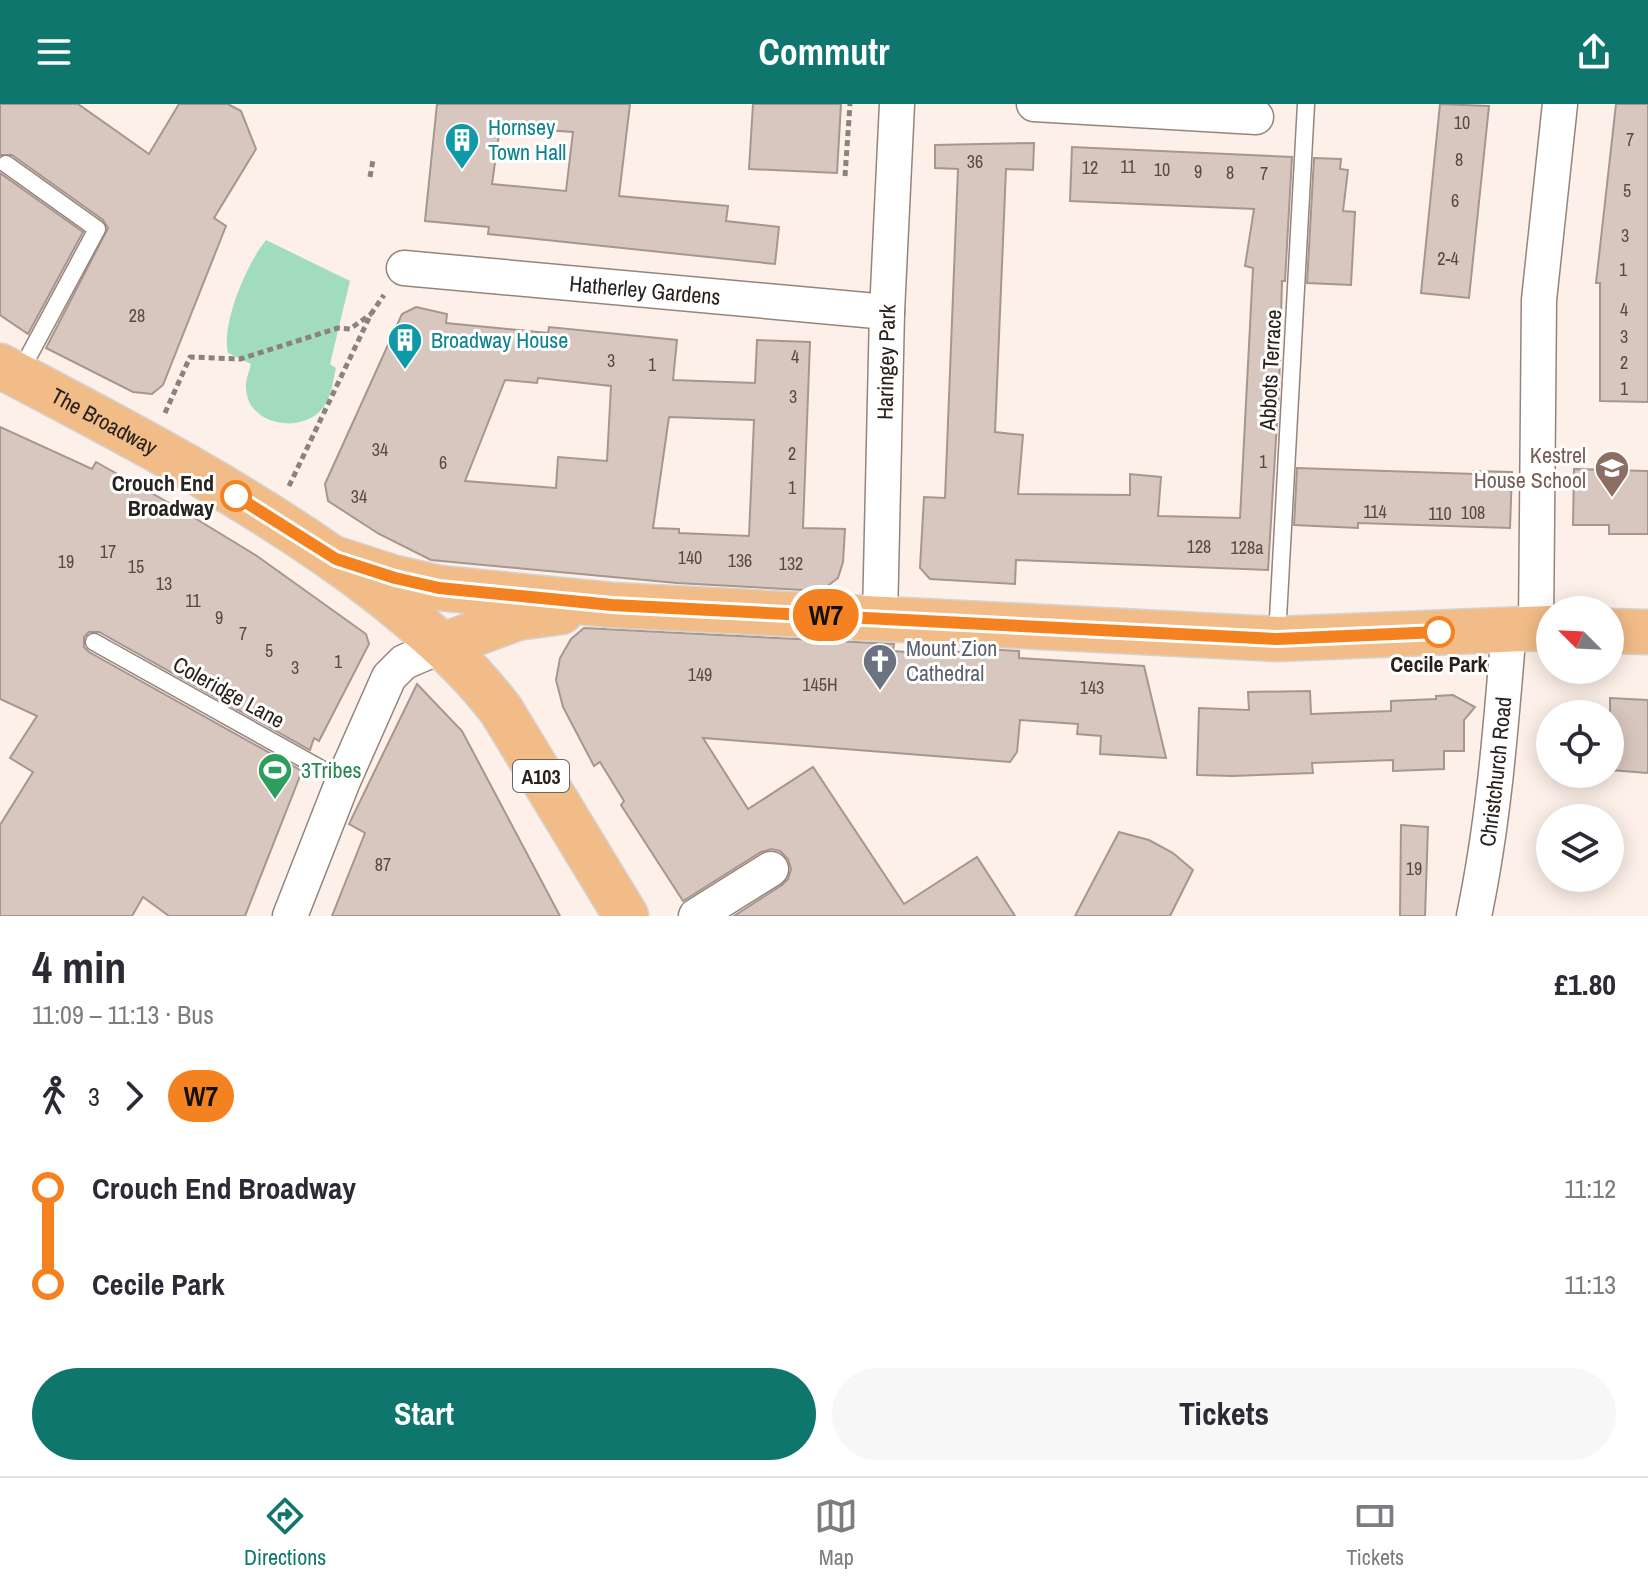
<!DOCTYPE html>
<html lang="en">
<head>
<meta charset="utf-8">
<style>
  body { margin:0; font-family:"Archivo Narrow",sans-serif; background:#f7f7f7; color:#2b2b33; height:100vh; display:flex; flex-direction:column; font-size:30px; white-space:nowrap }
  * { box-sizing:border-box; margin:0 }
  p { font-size:26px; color:#7c7c81 }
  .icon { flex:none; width:44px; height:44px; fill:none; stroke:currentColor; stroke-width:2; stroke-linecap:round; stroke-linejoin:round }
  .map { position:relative; height:812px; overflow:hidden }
  .drawer { display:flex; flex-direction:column; background:#fff; flex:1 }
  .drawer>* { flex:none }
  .badge { padding:0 16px; border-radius:26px; font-size:28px; line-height:52px }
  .needle { width:52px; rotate:294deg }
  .buttons { position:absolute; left:1536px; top:492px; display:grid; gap:16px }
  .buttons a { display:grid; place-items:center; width:88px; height:88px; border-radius:50%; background:#fff; box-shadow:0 4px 20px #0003; font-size:40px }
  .map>.badge { position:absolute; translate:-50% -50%; box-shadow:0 0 0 4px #fff }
  .legs { display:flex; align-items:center; gap:12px; height:88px; padding:0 32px; font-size:26px }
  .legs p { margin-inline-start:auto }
  .summary { display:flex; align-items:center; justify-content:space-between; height:136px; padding:0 32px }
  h1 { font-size:44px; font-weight:800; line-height:60px }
  .primary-button { display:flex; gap:16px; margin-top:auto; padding:16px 32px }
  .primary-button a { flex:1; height:92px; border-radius:48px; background:#0f766e; color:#fff; font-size:32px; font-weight:800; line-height:92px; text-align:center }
  .primary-button a+a { background:#f7f7f7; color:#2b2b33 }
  ul { padding:0 32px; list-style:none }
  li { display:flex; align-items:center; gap:28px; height:96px; font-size:30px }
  li i { display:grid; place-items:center; width:12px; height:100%; margin:0 10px; background:currentColor }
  li i::after { content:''; width:20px; height:20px; margin:-10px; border:6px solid; border-radius:50%; background:#fff }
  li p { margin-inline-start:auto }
  li:first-child i { background:linear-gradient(#0000 50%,currentColor 0) }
  li:last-child i { background:linear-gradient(currentColor 50%,#0000 0) }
  header { display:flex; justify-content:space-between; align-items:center; height:104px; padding:0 32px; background:#0f766e; color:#fff; font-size:36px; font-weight:800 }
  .tab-bar { display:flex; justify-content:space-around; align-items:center; height:112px; border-top:2px solid #e1e1e2; background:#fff; font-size:22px; color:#7c7c81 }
  .tab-bar a { display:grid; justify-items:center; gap:4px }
  .tab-bar .on { color:#0f766e }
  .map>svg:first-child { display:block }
  .green { fill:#a1ddbd }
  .building { fill:#d8c7bf; stroke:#a6968f; stroke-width:2; fill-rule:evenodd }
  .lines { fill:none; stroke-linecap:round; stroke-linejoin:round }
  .lane-casing { stroke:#94857c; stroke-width:19 }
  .street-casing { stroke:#94857c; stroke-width:37 }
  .primary-casing { stroke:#d4d3d2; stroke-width:47 }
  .path { stroke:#8c827d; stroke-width:5; stroke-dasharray:6 4; stroke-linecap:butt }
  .lane { stroke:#fff; stroke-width:16 }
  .street { stroke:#fff; stroke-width:34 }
  .primary { stroke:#f1bc87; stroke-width:44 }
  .line-1-casing { stroke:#fff; stroke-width:18 }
  .line-1 { stroke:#f58220; stroke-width:12 }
  .stop-1-dot { fill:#fff; stroke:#f58220; stroke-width:4 }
  .labels { text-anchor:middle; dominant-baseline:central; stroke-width:6; stroke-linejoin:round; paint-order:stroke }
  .number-label { font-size:18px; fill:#544b46 }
  .shield { fill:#fff; stroke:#686462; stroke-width:2 }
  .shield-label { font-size:20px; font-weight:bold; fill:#28221e }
  .culture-label { font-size:22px; fill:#0d838f; stroke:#fff; text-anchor:start }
  .street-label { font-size:22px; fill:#28221e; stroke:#fff }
  .education-label { font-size:22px; fill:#785e54; stroke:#fff; text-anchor:end }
  .stop-label { font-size:22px; font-weight:bold; fill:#28221e; stroke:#fff; text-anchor:end }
  .worship-label { font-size:22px; fill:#5b616d; stroke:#fff; text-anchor:start }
  .leisure-label { font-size:22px; fill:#27864d; stroke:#fff; text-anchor:start }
</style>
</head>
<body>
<header><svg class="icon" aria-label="menu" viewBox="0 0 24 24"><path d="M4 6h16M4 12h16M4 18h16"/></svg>Commutr<svg class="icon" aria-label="share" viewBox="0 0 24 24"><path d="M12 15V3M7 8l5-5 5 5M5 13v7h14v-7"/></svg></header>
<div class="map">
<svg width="1648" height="812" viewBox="0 0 1648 812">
  <rect width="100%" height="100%" fill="#fdf0e8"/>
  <path class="green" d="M266 136 350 177 330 260 336 264C333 278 331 295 321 306 300 330 248 321 246 285 245 277 249 268 251 260L228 249C221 220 247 159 266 136Z"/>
  <g class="building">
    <polygon points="0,0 78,0 149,50 179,0 228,0 241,7 256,45 214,114 226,122 163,281 152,290 133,288 46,244 108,124 103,116 12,51 0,51"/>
    <path d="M437 0H630L619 92 728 102 726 117 779 123 775 160 488 130 489 123 425 117ZM500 23 573 28 566 87 492 80Z"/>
    <polygon points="753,0 841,0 837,69 749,65"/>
    <polygon points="1440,0 1489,2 1469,194 1421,189"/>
    <polygon points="1616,0 1648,0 1648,298 1600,297 1600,179 1596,179"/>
    <polygon points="1034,39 1033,66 1006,65 995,328 1023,331 1018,390 1130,391 1130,370 1161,373 1158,412 1240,414 1253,164 1245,162 1254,105 1070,97 1072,43 1292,53 1285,177 1282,177 1279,286 1268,466 1016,456 1015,480 930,475 920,464 924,393 945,394 958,65 935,64 935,41"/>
    <polygon points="1314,54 1341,55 1340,65 1348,66 1343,107 1355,108 1351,181 1307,179"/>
    <polygon points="0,69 83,128 28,230 0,211"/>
    <path d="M416 203 447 210 446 219 548 229 549 223 677 236 673 276 755 279 757 236 810 238 803 424 845 425 843 458 838 474 821 487 677 479 431 456 379 430 328 397 325 380 402 210ZM538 274 611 282 607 357 558 353 556 384 465 377 505 276 537 279ZM669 313 754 316 749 432 679 429V425L653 424Z"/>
    <polygon points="0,323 92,365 96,358 180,405 257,452 366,530 369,540 319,637 314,634 310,646 99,528 89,528 84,533 84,543 89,548 302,667 245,812 169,812 143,793 132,812 0,812 0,721 33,668 10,654 37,612 0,595"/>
    <polygon points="1297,364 1475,370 1474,367 1512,368 1510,424 1358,419 1358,424 1294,421"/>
    <polygon points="1574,365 1648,367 1648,430 1609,430 1609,421 1573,421"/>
    <polygon points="584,524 894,540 893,547 947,551 947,547 987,550 987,545 1019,547 1019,554 1144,562 1166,654 1100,650 1101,632 1077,630 1078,620 1020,616 1017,648 1010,658 703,634 748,705 813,663 904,800 977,753 1015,812 734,812 782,781 788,775 791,765 788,755 780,747 771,745 761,748 683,797 621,701 624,697 600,658 594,662 563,603 556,576 560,554 571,535"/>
    <polygon points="417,580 462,627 560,812 332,812 365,729 349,720"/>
    <polygon points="1310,587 1311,610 1391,607 1391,597 1436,595 1436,592 1453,591 1475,603 1464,616 1464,647 1444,647 1444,665 1393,667 1393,656 1312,659 1313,669 1232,672 1197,671 1199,604 1249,606 1248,588"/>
    <polygon points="1610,594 1648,596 1648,669 1610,666"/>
    <polygon points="1401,721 1428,723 1425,812 1400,812"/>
    <polygon points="1119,728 1149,736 1173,749 1193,766 1170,812 1075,812"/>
  </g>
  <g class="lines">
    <g class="lane-casing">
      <g id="lane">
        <polyline points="6,60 97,125 19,270"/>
        <polyline points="1277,533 1306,0"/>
        <polyline points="94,538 343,677"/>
      </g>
    </g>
    <g class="street-casing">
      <g id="street">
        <polyline points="1034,0 1256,13"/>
        <path id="s1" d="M404 164 887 208"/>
        <path id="s2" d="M880 514 887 208 897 0"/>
        <polyline points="1536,523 1539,196 1560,0"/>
        <polyline points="290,812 343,677 389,573 404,558 444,541"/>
        <polyline points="696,812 771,765"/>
        <path id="s3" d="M1474 812C1494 717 1501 621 1509 524"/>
      </g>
    </g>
    <g class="primary-casing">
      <g id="primary">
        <path id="s4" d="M0 262C130 330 263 399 380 489 425 525 466 560 501 606L626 812"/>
        <polyline points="336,455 395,474 439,484 612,501 1277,535 1550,524"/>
        <polyline points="1610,527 1648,528"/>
        <polyline points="444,541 517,514 561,508"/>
      </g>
    </g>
    <g class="path">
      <polyline points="845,72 850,0"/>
      <polyline points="370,73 373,56"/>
      <polyline points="165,309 190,253 240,255 338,224 350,225 371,210"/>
      <polyline points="289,382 371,210 384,191"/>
    </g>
    <use href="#lane" class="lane"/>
    <use href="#street" class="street"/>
    <use href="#primary" class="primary"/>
  </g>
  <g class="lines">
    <g class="line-1-casing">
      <polyline id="line-1" points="236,392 336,455 395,474 439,484 612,501 1277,535 1439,528"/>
    </g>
    <use href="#line-1" class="line-1"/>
  </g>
  <defs>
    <g id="building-pin" transform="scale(1.8)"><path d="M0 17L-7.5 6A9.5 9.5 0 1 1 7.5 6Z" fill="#0f9aa8" stroke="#fff"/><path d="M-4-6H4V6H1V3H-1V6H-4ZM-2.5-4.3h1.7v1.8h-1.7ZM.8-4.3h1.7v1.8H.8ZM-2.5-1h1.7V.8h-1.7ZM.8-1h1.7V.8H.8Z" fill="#fff"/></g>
    <g id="school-pin" transform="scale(1.8)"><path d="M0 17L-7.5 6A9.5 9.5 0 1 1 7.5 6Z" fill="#8d6e63" stroke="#fff"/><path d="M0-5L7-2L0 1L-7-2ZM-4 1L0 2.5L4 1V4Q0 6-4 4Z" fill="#fff"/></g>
    <g id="church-pin" transform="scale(1.8)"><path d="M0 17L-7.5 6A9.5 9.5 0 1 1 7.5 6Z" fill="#6b7280" stroke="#fff"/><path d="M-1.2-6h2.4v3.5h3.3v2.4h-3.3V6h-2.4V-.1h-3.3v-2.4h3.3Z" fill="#fff"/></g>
    <g id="stadium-pin" transform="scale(1.8)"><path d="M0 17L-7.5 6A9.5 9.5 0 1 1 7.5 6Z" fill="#2e9e5b" stroke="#fff"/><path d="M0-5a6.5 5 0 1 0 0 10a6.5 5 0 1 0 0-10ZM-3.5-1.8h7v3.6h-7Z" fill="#fff"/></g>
  </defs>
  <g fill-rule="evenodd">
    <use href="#building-pin" x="462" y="36"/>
    <use href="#building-pin" x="405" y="236"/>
    <use href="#school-pin" x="1612" y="364"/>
    <use href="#church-pin" x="880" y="557"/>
    <use href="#stadium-pin" x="275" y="666"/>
  </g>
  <g class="stop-1-dot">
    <circle cx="236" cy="392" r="14"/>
    <circle cx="1439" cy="528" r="14"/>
  </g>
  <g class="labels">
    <g class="number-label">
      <text x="1462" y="18">10</text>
      <text x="1630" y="35">7</text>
      <text x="1459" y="55">8</text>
      <text x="975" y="57">36</text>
      <text x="1128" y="62">11</text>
      <text x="1090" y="63">12</text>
      <text x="1162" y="65">10</text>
      <text x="1198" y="67">9</text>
      <text x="1230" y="68">8</text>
      <text x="1264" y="69">7</text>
      <text x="1627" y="86">5</text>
      <text x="1455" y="96">6</text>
      <text x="1625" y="131">3</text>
      <text x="1448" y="154">2-4</text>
      <text x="1623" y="165">1</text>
      <text x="1624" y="205">4</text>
      <text x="137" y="211">28</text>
      <text x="1624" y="232">3</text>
      <text x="795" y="252">4</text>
      <text x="611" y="256">3</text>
      <text x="1624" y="258">2</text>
      <text x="652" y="260">1</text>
      <text x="1624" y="284">1</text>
      <text x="793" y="292">3</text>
      <text x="380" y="345">34</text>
      <text x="792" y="349">2</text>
      <text x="1263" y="357">1</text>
      <text x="443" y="358">6</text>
      <text x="792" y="383">1</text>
      <text x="359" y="392">34</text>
      <text x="1375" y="407">114</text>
      <text x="1473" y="408">108</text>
      <text x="1440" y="409">110</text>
      <text x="1199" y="442">128</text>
      <text x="1247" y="443">128a</text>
      <text x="108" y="447">17</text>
      <text x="690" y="453">140</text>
      <text x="740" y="456">136</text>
      <text x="66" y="457">19</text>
      <text x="791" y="459">132</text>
      <text x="136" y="462">15</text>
      <text x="164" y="479">13</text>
      <text x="193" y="496">11</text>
      <text x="219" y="513">9</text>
      <text x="243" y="529">7</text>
      <text x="269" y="546">5</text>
      <text x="338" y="557">1</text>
      <text x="295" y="563">3</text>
      <text x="700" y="570">149</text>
      <text x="820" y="580">145H</text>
      <text x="1092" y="583">143</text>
      <text x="383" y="760">87</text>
      <text x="1414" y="764">19</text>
    </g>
    <rect class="shield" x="513" y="656" width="56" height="32" rx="6"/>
    <g class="shield-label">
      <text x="541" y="672">A103</text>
    </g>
    <g class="culture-label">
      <text x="488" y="23">Hornsey<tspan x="488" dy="25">Town Hall</tspan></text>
      <text x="431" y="236">Broadway House</text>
    </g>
    <g class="street-label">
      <text stroke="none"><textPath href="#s1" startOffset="242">Hatherley Gardens</textPath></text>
      <text stroke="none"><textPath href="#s2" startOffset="256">Haringey Park</textPath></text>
      <text transform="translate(1270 266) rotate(-87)">Abbots Terrace</text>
      <text stroke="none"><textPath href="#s4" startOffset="118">The Broadway</textPath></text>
      <text transform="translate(229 588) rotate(29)">Coleridge Lane</text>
      <text stroke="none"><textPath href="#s3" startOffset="146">Christchurch Road</textPath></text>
    </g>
    <g class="education-label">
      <text x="1586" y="351">Kestrel<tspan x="1586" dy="25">House School</tspan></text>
    </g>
    <g class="stop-label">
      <text x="214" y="379">Crouch End<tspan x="214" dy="25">Broadway</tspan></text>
      <text x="1439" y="560" text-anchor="middle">Cecile Park</text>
    </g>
    <g class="worship-label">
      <text x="906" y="544">Mount Zion<tspan x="906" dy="25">Cathedral</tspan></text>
    </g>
    <g class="leisure-label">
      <text x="301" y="666">3Tribes</text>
    </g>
  </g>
</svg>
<div class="buttons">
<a><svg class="needle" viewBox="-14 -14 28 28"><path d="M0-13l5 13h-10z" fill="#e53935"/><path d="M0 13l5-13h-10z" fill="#7c7c81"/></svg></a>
<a><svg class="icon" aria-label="locate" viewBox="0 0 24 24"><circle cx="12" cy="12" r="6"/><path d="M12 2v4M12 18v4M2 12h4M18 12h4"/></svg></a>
<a><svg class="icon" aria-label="layers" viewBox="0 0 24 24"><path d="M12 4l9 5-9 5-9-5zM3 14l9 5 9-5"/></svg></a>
</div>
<b class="badge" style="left:826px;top:511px;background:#f58220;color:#111">W7</b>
</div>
<section class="drawer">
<div class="summary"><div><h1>4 min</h1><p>11:09 – 11:13 · Bus</p></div><b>£1.80</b></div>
<div class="legs"><svg class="icon" aria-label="walk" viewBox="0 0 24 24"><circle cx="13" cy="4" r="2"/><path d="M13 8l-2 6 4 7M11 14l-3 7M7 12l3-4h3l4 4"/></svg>3<svg class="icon" aria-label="forward" viewBox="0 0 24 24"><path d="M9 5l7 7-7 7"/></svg><b class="badge" style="background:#f58220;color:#111">W7</b></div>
<ul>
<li><i style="color:#f58220"></i><b>Crouch End Broadway</b><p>11:12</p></li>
<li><i style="color:#f58220"></i><b>Cecile Park</b><p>11:13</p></li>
</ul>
<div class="primary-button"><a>Start</a><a>Tickets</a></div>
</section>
<nav class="tab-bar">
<a class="on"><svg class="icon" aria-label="directions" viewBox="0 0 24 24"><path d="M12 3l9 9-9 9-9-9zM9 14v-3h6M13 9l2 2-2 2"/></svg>Directions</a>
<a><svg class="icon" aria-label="map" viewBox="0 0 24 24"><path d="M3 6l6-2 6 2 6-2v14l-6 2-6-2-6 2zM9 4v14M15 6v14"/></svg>Map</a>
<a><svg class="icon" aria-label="tickets" viewBox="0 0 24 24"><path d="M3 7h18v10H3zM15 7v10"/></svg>Tickets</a>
</nav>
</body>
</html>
